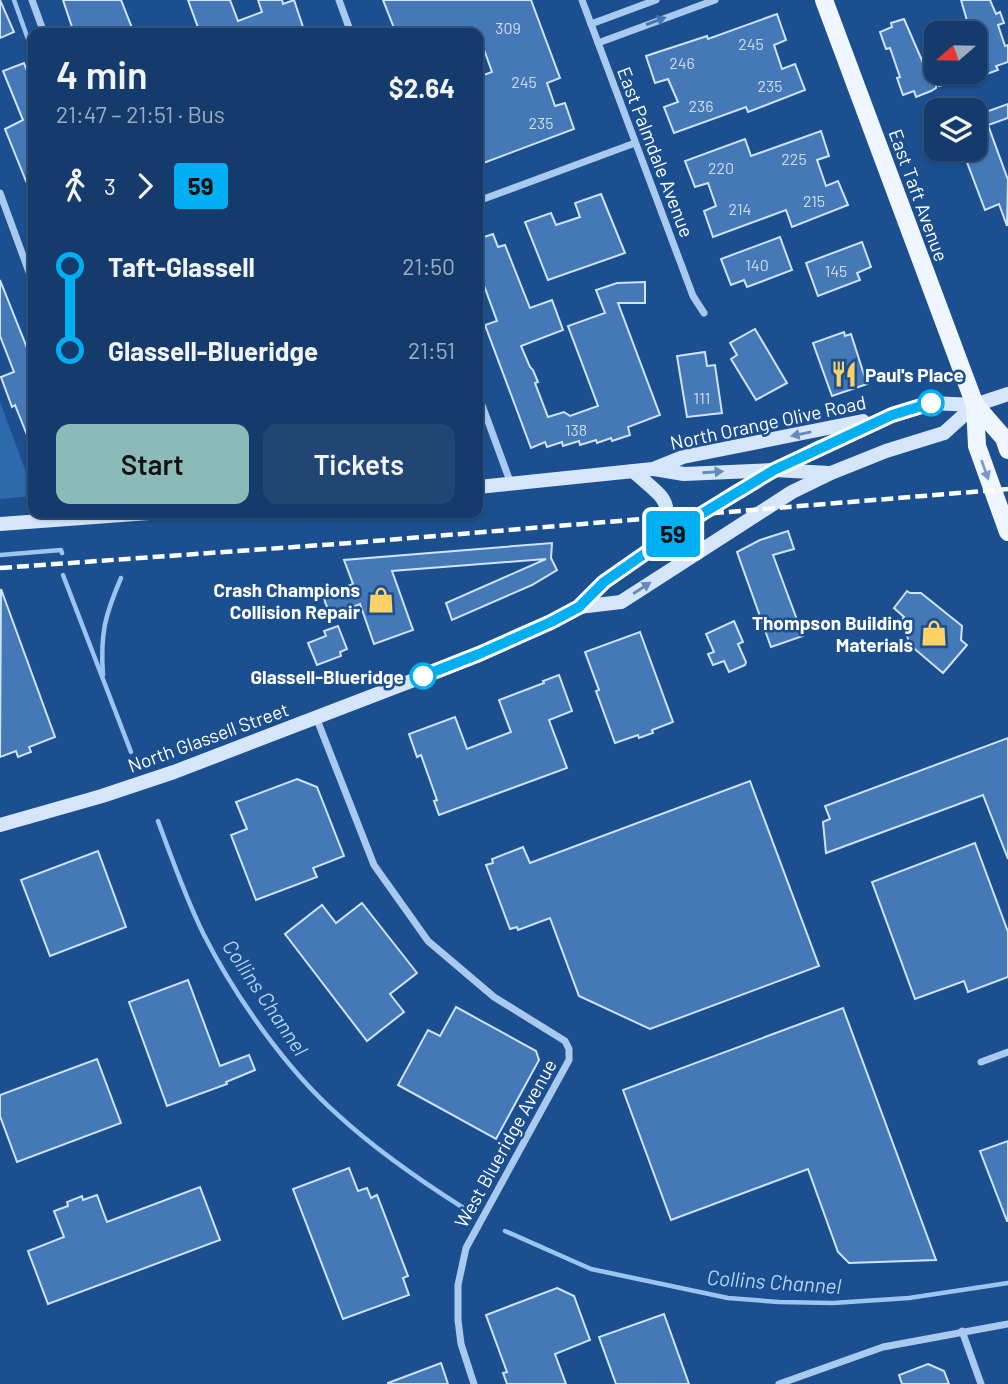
<!DOCTYPE html>
<html lang="en">
<head>
<meta charset="utf-8">
<style>
  body { margin:0; font-family:Barlow,sans-serif; background:#214673; color:#f1f3f6; height:100vh; display:flex; flex-direction:column; font-size:26px; white-space:nowrap }
  * { box-sizing:border-box; margin:0 }
  p { font-size:23px; color:#9dadc1 }
  .icon { flex:none; width:38px; height:38px; fill:none; stroke:currentColor; stroke-width:2; stroke-linecap:round; stroke-linejoin:round }
  .map { position:relative; flex:1; overflow:hidden }
  .sheet { position:absolute; left:28px; top:28px; width:455px; height:490px; display:flex; flex-direction:column; background:#143b6b; border-radius:14px; box-shadow:0 2px 5px #0004,0 0 0 2px #33557e }
  .sheet>* { flex:none }
  .badge { padding:0 14px; border-radius:5px; font-size:24px; line-height:46px }
  .needle { width:46px; rotate:250deg }
  .controls { position:absolute; left:924px; top:21px; display:grid; gap:14px }
  .controls a { display:grid; place-items:center; width:63px; height:63px; border-radius:14px; background:#143b6b; box-shadow:0 2px 5px #0004,0 0 0 2px #33557e; font-size:35px }
  .map>.badge { position:absolute; translate:-50% -50%; box-shadow:0 0 0 4px #fff }
  .legs { display:flex; align-items:center; gap:10px; height:77px; padding:0 28px; font-size:23px }
  .legs p { margin-inline-start:auto }
  .summary { display:flex; align-items:center; justify-content:space-between; height:119px; padding:0 28px }
  h1 { font-size:38px; font-weight:600; line-height:52px }
  .primary-button { display:flex; gap:14px; margin-top:auto; padding:14px 28px }
  .primary-button a { flex:1; height:80px; border-radius:14px; background:#8bbbb9; color:#111; font-size:28px; font-weight:600; line-height:80px; text-align:center }
  .primary-button a+a { background:#214673; color:#f1f3f6 }
  ul { padding:0 28px; list-style:none }
  li { display:flex; align-items:center; gap:24px; height:84px; font-size:26px }
  li i { display:grid; place-items:center; width:10px; height:100%; margin:0 9px; background:currentColor }
  li i::after { content:''; width:18px; height:18px; margin:-9px; border:5px solid; border-radius:50%; background:#143b6b }
  li p { margin-inline-start:auto }
  li:first-child i { background:linear-gradient(#0000 50%,currentColor 0) }
  li:last-child i { background:linear-gradient(currentColor 50%,#0000 0) }
  .map>svg:first-child { display:block }
  .green { fill:#2e69ad }
  .lines { fill:none; stroke-linecap:round; stroke-linejoin:round }
  .stream { stroke:#9cc4f0; stroke-width:4.5 }
  .building { fill:#4478b7; stroke:#cfe3fa; stroke-width:2 }
  .street { stroke:#a9c9ee; stroke-width:7 }
  .secondary { stroke:#d6e6fa; stroke-width:14 }
  .primary { stroke:#f0f6ff; stroke-width:18 }
  .rail { stroke:#fff; stroke-width:4.5; stroke-dasharray:12 5; stroke-linecap:butt }
  .oneway { fill:#4674ac }
  .oneway2 { fill:#668bba }
  .oneway3 { fill:#7b9ac1 }
  .line-1-casing { stroke:#fff; stroke-width:16 }
  .line-1 { stroke:#00aff2; stroke-width:10 }
  .stop-1-dot { fill:#fff; stroke:#00aff2; stroke-width:3.5 }
  .labels { text-anchor:middle; dominant-baseline:central; stroke-width:5; stroke-linejoin:round; paint-order:stroke }
  .number-label { font-size:16px; fill:#d0dded }
  .street-label { font-size:19px; fill:#fff; stroke:#1b4f8f }
  .poi-label { font-size:19px; font-weight:bold; fill:#fff; stroke:#1b4f8f; text-anchor:end }
  .stop-label { font-size:19px; font-weight:bold; fill:#fff; stroke:#1b4f8f; text-anchor:end }
  .water-label { font-size:21px; font-style:italic; fill:#b5d3f5; stroke:#1b4f8f }
</style>
</head>
<body>
<div class="map">
<svg width="1008" height="1384" viewBox="0 0 1008 1384">
  <rect width="100%" height="100%" fill="#1b4f8f"/>
  <polygon class="green" points="0,402 33,491 33,496 0,499"/>
  <g class="lines">
    <g class="stream">
      <polyline points="14,0 33,53"/>
      <polyline points="0,555 61,550 62,553"/>
      <polyline points="63,575 131,752"/>
      <path d="M103 675C100 634 105 615 121 578"/>
      <path d="M158 821C172 859 186 899 204 935 235 996 286 1069 338 1115 376 1150 418 1179 462 1207"/>
      <polyline points="505,1231 591,1269 728,1298 779,1302 833,1303 909,1298 1008,1283"/>
    </g>
  </g>
  <g class="building">
    <polygon points="0,0 14,32 0,38"/>
    <polygon points="63,0 121,0 134,33 74,33"/>
    <polygon points="188,0 230,0 238,21 262,12 258,0 282,0 283,4 294,0 305,33 200,33"/>
    <polygon points="383,0 531,0 560,78 547,83 555,106 565,103 574,129 478,165 478,77 492,72 478,33 396,33"/>
    <polygon points="961,0 990,0 996,14 1000,12 1004,23 998,25 1005,46 1008,45 1008,62 996,66 998,70 984,75 975,50 982,47 973,23 968,24"/>
    <polygon points="777,14 786,40 774,45 782,69 795,64 805,90 748,112 746,107 674,133 664,107 678,102 668,79 655,83 646,56 707,36 708,39"/>
    <polygon points="904,19 927,72 976,72 976,74 939,86 936,79 936,88 931,91 916,97 914,91 903,95 897,78 900,77 890,48 886,49 880,32 892,27 891,23"/>
    <polygon points="24,63 33,88 32,196 5,129 23,120 3,71"/>
    <polygon points="1008,104 1008,118 988,125 1008,180 1007,226 999,204 985,210 962,149 975,149 975,116"/>
    <polygon points="821,131 829,156 817,160 826,186 838,181 848,205 792,227 786,210 713,237 704,211 716,206 708,183 695,187 685,161 745,139 751,156"/>
    <polygon points="601,194 625,253 548,280 525,222 551,213 556,225 580,217 575,203"/>
    <polygon points="493,234 498,247 505,245 530,308 552,300 563,330 521,346 530,367 533,370 538,382 535,383 548,417 564,412 570,416 598,406 568,326 605,313 596,290 617,283 645,282 645,303 618,303 660,415 628,427 630,435 612,441 611,438 597,443 596,440 580,445 579,441 563,446 562,442 547,447 545,442 531,448 485,325 497,321 478,269 478,239"/>
    <polygon points="780,237 792,270 747,287 744,280 731,285 721,259"/>
    <polygon points="862,242 871,267 857,273 860,280 818,296 806,263"/>
    <polygon points="0,280 33,363 33,450 15,405 12,407 1,377 14,372 0,336"/>
    <polygon points="755,329 787,383 756,400 731,359 737,355 730,343"/>
    <polygon points="844,332 845,336 851,334 867,384 832,396 813,343"/>
    <polygon points="705,352 707,366 715,365 722,413 687,417 677,356"/>
    <polygon points="788,531 794,549 773,555 803,636 771,647 737,552 760,540"/>
    <polygon points="552,543 551,558 557,570 532,585 452,620 446,603 546,559 392,571 413,630 374,644 360,604 331,616 325,602 324,595 353,584 344,560"/>
    <polygon points="1,589 55,737 29,747 31,752 18,757 16,751 0,757"/>
    <polygon points="907,591 910,593 921,593 962,626 961,640 967,645 943,673 910,645 905,630 899,624 904,617 894,608"/>
    <polygon points="734,621 743,642 738,644 746,662 745,665 729,672 724,661 713,665 708,654 714,652 706,634"/>
    <polygon points="338,626 347,649 340,652 341,656 317,665 308,643 326,636 324,631"/>
    <polygon points="640,632 673,722 652,730 653,733 639,738 638,735 615,743 596,691 599,690 585,652"/>
    <polygon points="559,675 572,711 549,720 567,768 439,815 434,801 437,800 421,755 417,757 409,734 455,717 467,749 511,732 499,700 544,683 543,681"/>
    <polygon points="1008,738 1008,859 983,795 826,853 823,822 830,819 825,806"/>
    <polygon points="297,779 317,787 344,856 313,868 317,877 256,900 231,835 247,829 236,802"/>
    <polygon points="750,781 819,966 650,1029 579,996 550,918 518,930 517,927 510,929 486,865 493,863 492,859 523,847 530,863"/>
    <polygon points="975,843 1008,932 1008,977 968,992 964,981 915,999 872,882"/>
    <polygon points="98,851 126,927 50,956 21,880"/>
    <polygon points="362,903 417,973 390,994 404,1012 367,1041 285,934 322,905 336,923"/>
    <polygon points="188,980 220,1066 249,1055 255,1070 226,1082 227,1084 167,1106 129,1002"/>
    <polygon points="456,1007 536,1051 539,1060 496,1139 398,1085 428,1030 440,1036"/>
    <polygon points="843,1008 936,1260 849,1263 838,1252 808,1169 671,1220 623,1090"/>
    <polygon points="97,1059 121,1123 17,1162 0,1116 0,1095"/>
    <polygon points="1008,1141 1008,1221 1007,1221 980,1151"/>
    <polygon points="349,1168 358,1191 367,1188 371,1198 377,1195 408,1276 403,1278 409,1295 343,1319 293,1189"/>
    <polygon points="200,1187 220,1240 48,1304 28,1251 64,1237 54,1211 68,1206 67,1202 82,1196 83,1200 97,1195 107,1222"/>
    <polygon points="557,1288 574,1296 590,1340 555,1354 566,1384 507,1384 503,1373 507,1372 486,1315"/>
    <polygon points="664,1314 689,1384 616,1384 599,1337"/>
    <polygon points="441,1363 448,1384 388,1384 388,1383"/>
    <polygon points="928,1364 944,1371 949,1384 902,1384 899,1375"/>
  </g>
  <g class="lines">
    <g class="street">
      <polyline points="32,0 44,33"/>
      <polyline points="339,0 351,33"/>
      <polyline points="582,0 693,296 704,313"/>
      <polyline points="591,24 656,0"/>
      <polyline points="598,43 715,0"/>
      <polyline points="0,193 33,283"/>
      <polyline points="478,201 635,143"/>
      <polyline points="478,394 511,484"/>
      <polyline points="316,717 374,865 428,941 494,997 565,1041 569,1049 569,1060 466,1248 458,1285 458,1320 461,1344 474,1384"/>
      <polyline points="981,1062 1008,1052"/>
      <polyline points="962,1331 981,1384"/>
      <polyline points="779,1384 883,1347 1008,1324"/>
    </g>
    <g class="secondary">
      <polyline points="654,469 684,474 774,470 829,473"/>
      <path d="M633 471C669 503 675 500 655 547"/>
      <polyline points="478,487 653,469 683,457 863,421"/>
      <polyline points="0,524 149,513"/>
      <polyline points="579,607 621,602 792,492 831,473 886,451 944,433 975,405"/>
      <polyline points="0,825 102,796 174,772 479,655 551,622 579,607 604,582 703,513 737,491 814,450 892,415 931,403 975,405 1008,394"/>
    </g>
    <g class="primary">
      <polyline points="824,0 975,405 977,446 1008,532"/>
      <polyline points="975,405 1004,438 1008,450"/>
    </g>
    <polyline class="rail" points="0,568 350,543 1008,489"/>
  </g>
  <defs><path id="oneway-solid" d="M-6-.8H1V-3.2L6.5 0L1 3.2V.8H-6Z" transform="scale(1.75)"/></defs>
  <use class="oneway" href="#oneway-solid" transform="translate(656 21) rotate(-20)"/>
  <g class="oneway2">
    <use href="#oneway-solid" transform="translate(801 434) rotate(168)"/>
    <use href="#oneway-solid" transform="translate(713 472) rotate(-4)"/>
    <use href="#oneway-solid" transform="translate(642 588) rotate(-33)"/>
  </g>
  <use class="oneway3" href="#oneway-solid" transform="translate(985 470) rotate(70)"/>
  <g class="lines">
    <g class="line-1-casing">
      <polyline id="line-1" points="423,676 479,654 551,622 579,607 604,582 703,513 774,470 892,415 931,403"/>
    </g>
    <use href="#line-1" class="line-1"/>
  </g>
  <defs>
    <g id="restaurant-bare" transform="scale(2.1)"><path d="M-5-6h1v4h1v-4h1v4h1v-4h1v5L-1.5 .5V6h-2V.5L-5-1ZM5-6V6H3V1.5H1.5Q1.5-4 5-6Z" fill="#ffd166" stroke="#1b4f8f" stroke-width="2.5" paint-order="stroke"/></g>
    <g id="shop-bare" transform="scale(2.1)"><path d="M-5-2.5h2.3a2.7 3.5 0 0 1 5.4 0H5L5.5 6h-11ZM-1.5-2.5h3a1.5 2.3 0 0 0-3 0Z" fill="#ffd166" stroke="#1b4f8f" stroke-width="2.5" paint-order="stroke"/></g>
  </defs>
  <g fill-rule="evenodd">
    <use href="#restaurant-bare" x="844" y="374"/>
    <use href="#shop-bare" x="381" y="600"/>
    <use href="#shop-bare" x="934" y="633"/>
  </g>
  <g class="stop-1-dot">
    <circle cx="931" cy="403" r="12"/>
    <circle cx="423" cy="676" r="12"/>
  </g>
  <g class="labels">
    <g class="number-label">
      <text x="508" y="27">309</text>
      <text x="751" y="43">245</text>
      <text x="682" y="62">246</text>
      <text x="524" y="81">245</text>
      <text x="770" y="85">235</text>
      <text x="701" y="105">236</text>
      <text x="541" y="122">235</text>
      <text x="794" y="158">225</text>
      <text x="721" y="167">220</text>
      <text x="814" y="200">215</text>
      <text x="740" y="208">214</text>
      <text x="757" y="264">140</text>
      <text x="836" y="270">145</text>
      <text x="702" y="397">111</text>
      <text x="576" y="429">138</text>
    </g>
    <g class="street-label">
      <text transform="translate(656 152) rotate(69)">East Palmdale Avenue</text>
      <text transform="translate(919 195) rotate(70)">East Taft Avenue</text>
      <text transform="translate(768 422) rotate(-12)">North Orange Olive Road</text>
      <text transform="translate(208 737) rotate(-20)">North Glassell Street</text>
      <text transform="translate(505 1143) rotate(-61)">West Blueridge Avenue</text>
    </g>
    <g class="poi-label">
      <text x="865" y="374" text-anchor="start">Paul's Place</text>
      <text x="360" y="589">Crash Champions<tspan x="360" dy="22">Collision Repair</tspan></text>
      <text x="913" y="622">Thompson Building<tspan x="913" dy="22">Materials</tspan></text>
    </g>
    <g class="stop-label">
      <text x="404" y="676">Glassell-Blueridge</text>
    </g>
    <g class="water-label">
      <text transform="translate(266 997) rotate(56)">Collins Channel</text>
      <text transform="translate(774 1281) rotate(4)">Collins Channel</text>
    </g>
  </g>
</svg>
<div class="controls">
<a><svg class="needle" viewBox="-14 -14 28 28"><path d="M0-13l5 13h-10z" fill="#e53935"/><path d="M0 13l5-13h-10z" fill="#9dadc1"/></svg></a>
<a><svg class="icon" aria-label="layers" viewBox="0 0 24 24"><path d="M12 4l9 5-9 5-9-5zM3 14l9 5 9-5"/></svg></a>
</div>
<b class="badge" style="left:673px;top:534px;background:#00aff2;color:#111">59</b>
<section class="sheet">
<div class="summary"><div><h1>4 min</h1><p>21:47 – 21:51 · Bus</p></div><b>$2.64</b></div>
<div class="legs"><svg class="icon" aria-label="walk" viewBox="0 0 24 24"><circle cx="13" cy="4" r="2"/><path d="M13 8l-2 6 4 7M11 14l-3 7M7 12l3-4h3l4 4"/></svg>3<svg class="icon" aria-label="forward" viewBox="0 0 24 24"><path d="M9 5l7 7-7 7"/></svg><b class="badge" style="background:#00aff2;color:#111">59</b></div>
<ul>
<li><i style="color:#00aff2"></i><b>Taft-Glassell</b><p>21:50</p></li>
<li><i style="color:#00aff2"></i><b>Glassell-Blueridge</b><p>21:51</p></li>
</ul>
<div class="primary-button"><a>Start</a><a>Tickets</a></div>
</section>
</div>
</body>
</html>
